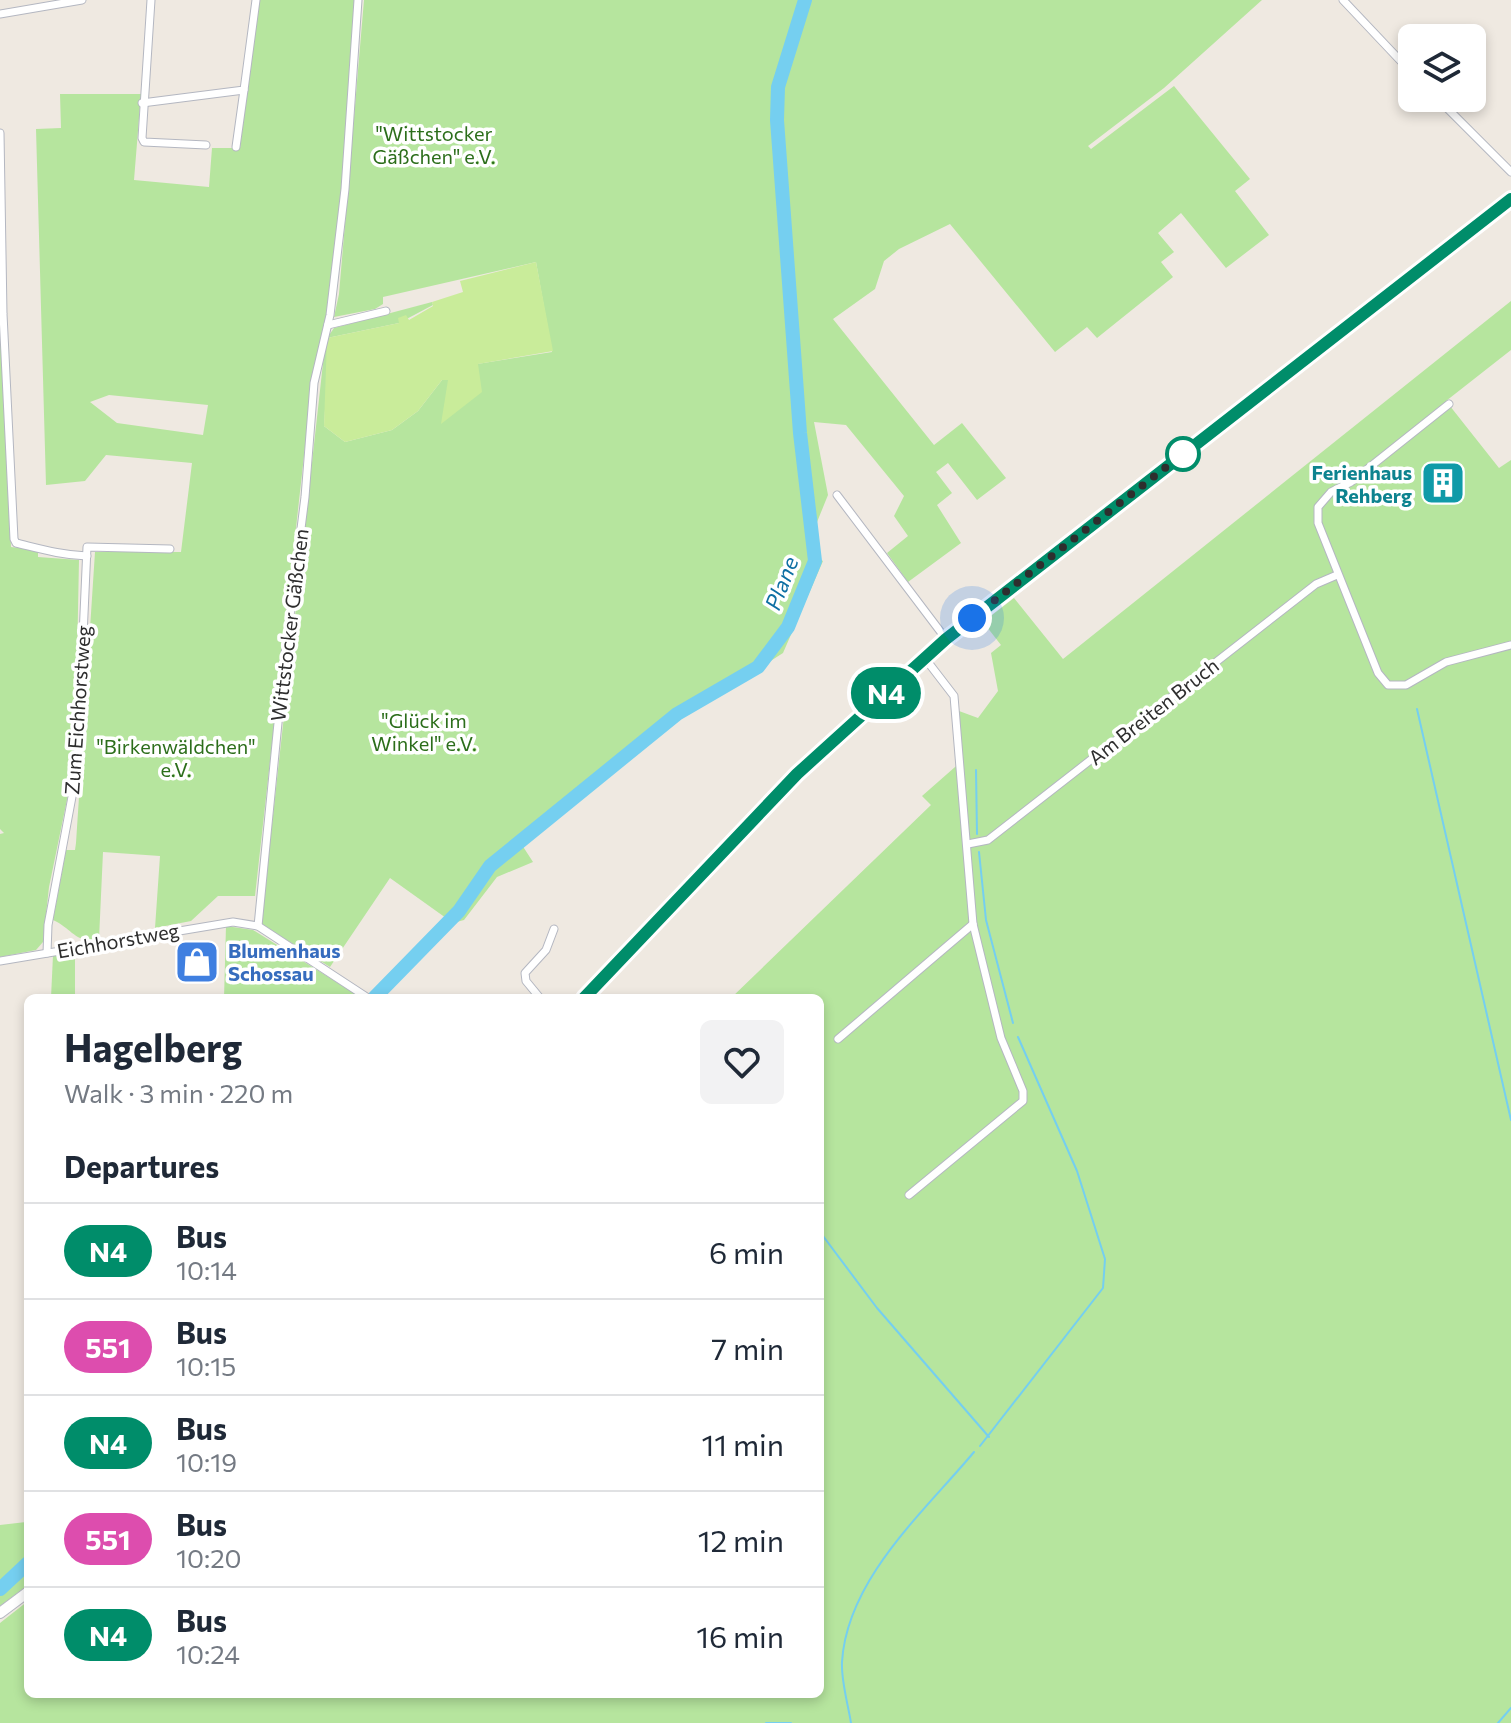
<!DOCTYPE html>
<html lang="en">
<head>
<meta charset="utf-8">
<style>
  body { margin:0; font-family:Commissioner,sans-serif; background:#f2f2f3; color:#1f2937; height:100vh; display:flex; flex-direction:column; font-size:30px; white-space:nowrap }
  * { box-sizing:border-box; margin:0 }
  p { font-size:26px; color:#747a83 }
  .icon { flex:none; width:44px; height:44px; fill:none; stroke:currentColor; stroke-width:2; stroke-linecap:round; stroke-linejoin:round }
  .map { position:relative; flex:1; overflow:hidden }
  .sheet { position:absolute; left:24px; top:994px; width:800px; height:704px; display:flex; flex-direction:column; background:#fff; border-radius:12px; box-shadow:0 4px 12px #0003 }
  .sheet>* { flex:none }
  .badge { padding:0 16px; border-radius:26px; font-size:28px; line-height:52px }
  .controls { position:absolute; left:1398px; top:24px; display:grid; gap:16px }
  .controls a { display:grid; place-items:center; width:88px; height:88px; border-radius:12px; background:#fff; box-shadow:0 4px 12px #0003; font-size:40px }
  .you { position:absolute; width:40px; height:40px; margin:-20px; border:6px solid #fff; border-radius:50%; background:#1a73e8; box-shadow:0 0 0 12px #1a73e833 }
  .map>.badge { position:absolute; translate:-50% -50%; box-shadow:0 0 0 4px #fff }
  h2 { padding:0 40px; font-size:30px; line-height:72px }
  .round { display:grid; place-items:center; flex:none; width:84px; height:84px; border-radius:12px; background:#f2f2f3 }
  .overview { display:flex; align-items:center; justify-content:space-between; height:136px; padding:0 40px }
  h1 { font-size:38px; font-weight:700; line-height:60px }
  ul { padding:0; list-style:none }
  li { display:flex; align-items:center; gap:24px; height:96px; padding:0 40px; border-top:2px solid #e0e1e3 }
  li div { flex:1 }
  li b { display:block; font-size:30px }
  li em { font-style:normal }
  li .badge { min-width:88px; font-weight:700; text-align:center }
  .map>svg:first-child { display:block }
  .green { fill:#b6e59e; fill-rule:evenodd }
  .pitch { fill:#c9ec9a }
  .lines { fill:none; stroke-linecap:round; stroke-linejoin:round }
  .stream { stroke:#75cff0; stroke-width:2 }
  .river { stroke:#75cff0; stroke-width:14 }
  .street-casing { stroke:#b4b7c1; stroke-width:9 }
  .secondary-casing { stroke:#b4b7c1; stroke-width:12 }
  .street { stroke:#fff; stroke-width:7 }
  .secondary { stroke:#fff; stroke-width:10 }
  .line-casing { stroke:#fff; stroke-width:18 }
  .line { stroke:#008d6a; stroke-width:12 }
  .walk { stroke:#2e2e2e; stroke-width:8; stroke-dasharray:0 14.4 }
  .stop-dot { fill:#fff; stroke:#008d6a; stroke-width:4 }
  .labels { text-anchor:middle; dominant-baseline:central; stroke-width:7; stroke-linejoin:round; paint-order:stroke }
  .park-label { font-size:20px; fill:#2c6e1b; stroke:#fff }
  .culture-label { font-size:20px; font-weight:bold; fill:#0d838f; stroke:#fff; text-anchor:end }
  .street-label { font-size:20px; fill:#2e2e2e; stroke:#fff }
  .shop-label { font-size:20px; font-weight:bold; fill:#366cbe; stroke:#fff; text-anchor:start }
  .water-label { font-size:22px; font-style:italic; fill:#0d6fa3; stroke:#fff }
</style>
</head>
<body>
<div class="map">
<svg width="1511" height="1723" viewBox="0 0 1511 1723">
  <rect width="100%" height="100%" fill="#efe9e1"/>
  <g class="green">
    <path d="M259 0H355L341 196 324 331 312 384 255 896H218L191 921 155 928 160 856 103 852 99 939C75 944 73 929 53 920L66 850H75L76 843 95 552H181L192 463 106 455 85 481 46 485 36 129 61 128 60 94H141L134 180 209 187 212 148H240ZM109 395 208 405 203 435 117 423 90 402Z"/>
    <polygon points="364,0 804,0 777,87 777,120 779,87 806,0 1262,0 1164,88 1088,146 1091,149 1174,86 1250,179 1235,191 1269,235 1226,268 1181,213 1158,233 1174,252 1161,262 1173,277 1097,338 1087,327 1055,352 950,224 899,249 884,261 875,289 833,319 934,445 962,423 1006,478 977,500 948,463 936,472 952,493 937,505 961,543 908,582 887,553 908,536 894,516 904,496 846,425 814,422 828,495 815,527 816,557 823,561 783,653 674,723 602,777 522,845 533,862 497,877 464,920 453,923 390,878 330,967 261,924 325,345 329,345 324,426 345,442 392,430 418,411 442,380 449,380 442,422 477,364 552,352 536,262 383,297 383,304 375,309 334,317 339,294"/>
    <polygon points="0,290 11,547 38,550 38,557 79,560 75,761 49,887 43,942 36,950 0,957 0,834 4,833 0,829"/>
    <polygon points="1511,301 1511,350 1446,401 1499,468 1511,460 1511,1723 0,1723 0,1623 28,1601 28,1694 820,1694 820,998 731,998 931,805 922,796 963,760 959,711 978,718 998,691 991,653 1001,645 983,622 1014,598 1063,659"/>
    <polygon points="432,302 433,305 399,323 327,338 334,328"/>
    <polygon points="226,926 253,930 362,998 224,998"/>
    <polygon points="75,950 75,998 51,998 53,955"/>
    <polygon points="28,1514 28,1585 0,1606 0,1525 26,1522"/>
  </g>
  <polygon class="pitch" points="536,262 553,351 478,364 482,392 441,424 448,380 442,380 418,411 392,430 345,442 324,426 327,338 399,323 398,318 406,315 409,320 433,306 432,302 463,292 460,281"/>
  <g class="lines">
    <g class="stream">
      <polyline points="1417,709 1511,1120"/>
      <polyline points="976,770 977,834"/>
      <polyline points="979,852 986,920 1013,1023"/>
      <polyline points="820,1232 877,1308 989,1437"/>
      <polyline points="980,1446 1103,1288 1105,1259 1077,1171 1018,1037"/>
      <polyline points="766,1723 791,1723"/>
      <path d="M851 1723C848 1704 841 1681 842 1662 847 1579 924 1512 974 1452"/>
      <polyline points="1498,1723 1511,1708"/>
    </g>
    <g class="river">
      <polyline points="374,998 459,911 490,866 677,714 758,667 788,627 815,561 800,433 777,120 778,87 805,0"/>
      <polyline points="0,1589 28,1563"/>
    </g>
    <g class="street-casing">
      <g id="street">
        <polyline points="151,0 142,138 144,142 206,145"/>
        <polyline points="1343,0 1412,73"/>
        <polyline points="0,14 82,0"/>
        <polyline points="1437,98 1511,172"/>
        <polyline points="142,103 244,90 256,0"/>
        <path d="M0 133 3 314 14 539 16 543C41 549 61 555 87 556"/>
        <polyline points="236,147 244,90"/>
        <polyline points="328,325 386,311"/>
        <polyline points="1449,404 1351,482 1331,492 1318,507 1318,523 1378,673 1388,685 1406,685 1446,662 1511,645"/>
        <polyline points="837,495 946,639"/>
        <polyline points="968,844 988,840 1316,584 1337,575"/>
        <polyline points="258,926 284,662 305,497 314,383 330,315 345,189 358,0"/>
        <polyline points="47,953 48,925 77,770 87,547 170,549"/>
        <polyline points="0,961 233,922 258,926 368,998"/>
        <polyline points="540,998 526,981 525,973 546,950 554,929"/>
        <polyline points="838,1039 973,924"/>
        <polyline points="909,1195 1023,1101 1023,1091 1001,1038 973,924 954,696 924,657"/>
      </g>
    </g>
    <g class="secondary-casing">
      <g id="secondary">
        <polyline points="584,998 797,774 946,639 1511,199"/>
        <polyline points="0,1613 28,1592"/>
      </g>
    </g>
    <use href="#street" class="street"/>
    <use href="#secondary" class="secondary"/>
  </g>
  <g class="lines">
    <g class="line-casing">
      <polyline id="line" points="584,998 797,774 946,639 1511,199"/>
    </g>
    <use href="#line" class="line"/>
    <polyline class="walk" points="972,618 1183,454"/>
  </g>
  <defs>
    <g id="building-square" transform="scale(2.3)"><rect x="-9" y="-9" width="18" height="18" rx="4" fill="#0f9aa8" stroke="#fff"/><path d="M-4-6H4V6H1V3H-1V6H-4ZM-2.5-4.3h1.7v1.8h-1.7ZM.8-4.3h1.7v1.8H.8ZM-2.5-1h1.7V.8h-1.7ZM.8-1h1.7V.8H.8Z" fill="#fff"/></g>
    <g id="shop-square" transform="scale(2.3)"><rect x="-9" y="-9" width="18" height="18" rx="4" fill="#3f7fe0" stroke="#fff"/><path d="M-5-2.5h2.3a2.7 3.5 0 0 1 5.4 0H5L5.5 6h-11ZM-1.5-2.5h3a1.5 2.3 0 0 0-3 0Z" fill="#fff"/></g>
  </defs>
  <g fill-rule="evenodd">
    <use href="#building-square" x="1443" y="483"/>
    <use href="#shop-square" x="197" y="962"/>
  </g>
  <circle class="stop-dot" cx="1183" cy="454" r="16"/>
  <g class="labels">
    <g class="park-label">
      <text x="434" y="133">"Wittstocker<tspan x="434" dy="23">Gäßchen" e.V.</tspan></text>
      <text x="424" y="720">"Glück im<tspan x="424" dy="23">Winkel" e.V.</tspan></text>
      <text x="176" y="746">"Birkenwäldchen"<tspan x="176" dy="23">e.V.</tspan></text>
    </g>
    <g class="culture-label">
      <text x="1412" y="472">Ferienhaus<tspan x="1412" dy="23">Rehberg</tspan></text>
    </g>
    <g class="street-label">
      <text transform="translate(289 625) rotate(-83)">Wittstocker Gäßchen</text>
      <text transform="translate(77 710) rotate(-86)">Zum Eichhorstweg</text>
      <text transform="translate(1153 711) rotate(-38)">Am Breiten Bruch</text>
      <text transform="translate(118 940) rotate(-10)">Eichhorstweg</text>
    </g>
    <g class="shop-label">
      <text x="228" y="950">Blumenhaus<tspan x="228" dy="23">Schossau</tspan></text>
    </g>
    <g class="water-label">
      <text transform="translate(781 583) rotate(-69)">Plane</text>
    </g>
  </g>
</svg>
<div class="controls">
<a><svg class="icon" aria-label="layers" viewBox="0 0 24 24"><path d="M12 4l9 5-9 5-9-5zM3 14l9 5 9-5"/></svg></a>
</div>
<div class="you" style="left:972px;top:618px"></div>
<b class="badge" style="left:886px;top:693px;background:#008d6a;color:#fff">N4</b>
<section class="sheet">
<div class="overview"><div><h1>Hagelberg</h1><p>Walk · 3 min · 220 m</p></div><a class="round"><svg class="icon" aria-label="heart" viewBox="0 0 24 24"><path d="M12 20l-8-8c-3-5 5-10 8-4 3-6 11-1 8 4z"/></svg></a></div>
<h2>Departures</h2>
<ul>
<li><span class="badge" style="background:#008d6a;color:#fff">N4</span><div><b>Bus</b><p>10:14</p></div><em>6 min</em></li>
<li><span class="badge" style="background:#dd4dae;color:#fff">551</span><div><b>Bus</b><p>10:15</p></div><em>7 min</em></li>
<li><span class="badge" style="background:#008d6a;color:#fff">N4</span><div><b>Bus</b><p>10:19</p></div><em>11 min</em></li>
<li><span class="badge" style="background:#dd4dae;color:#fff">551</span><div><b>Bus</b><p>10:20</p></div><em>12 min</em></li>
<li><span class="badge" style="background:#008d6a;color:#fff">N4</span><div><b>Bus</b><p>10:24</p></div><em>16 min</em></li>
</ul>
</section>
</div>
</body>
</html>
